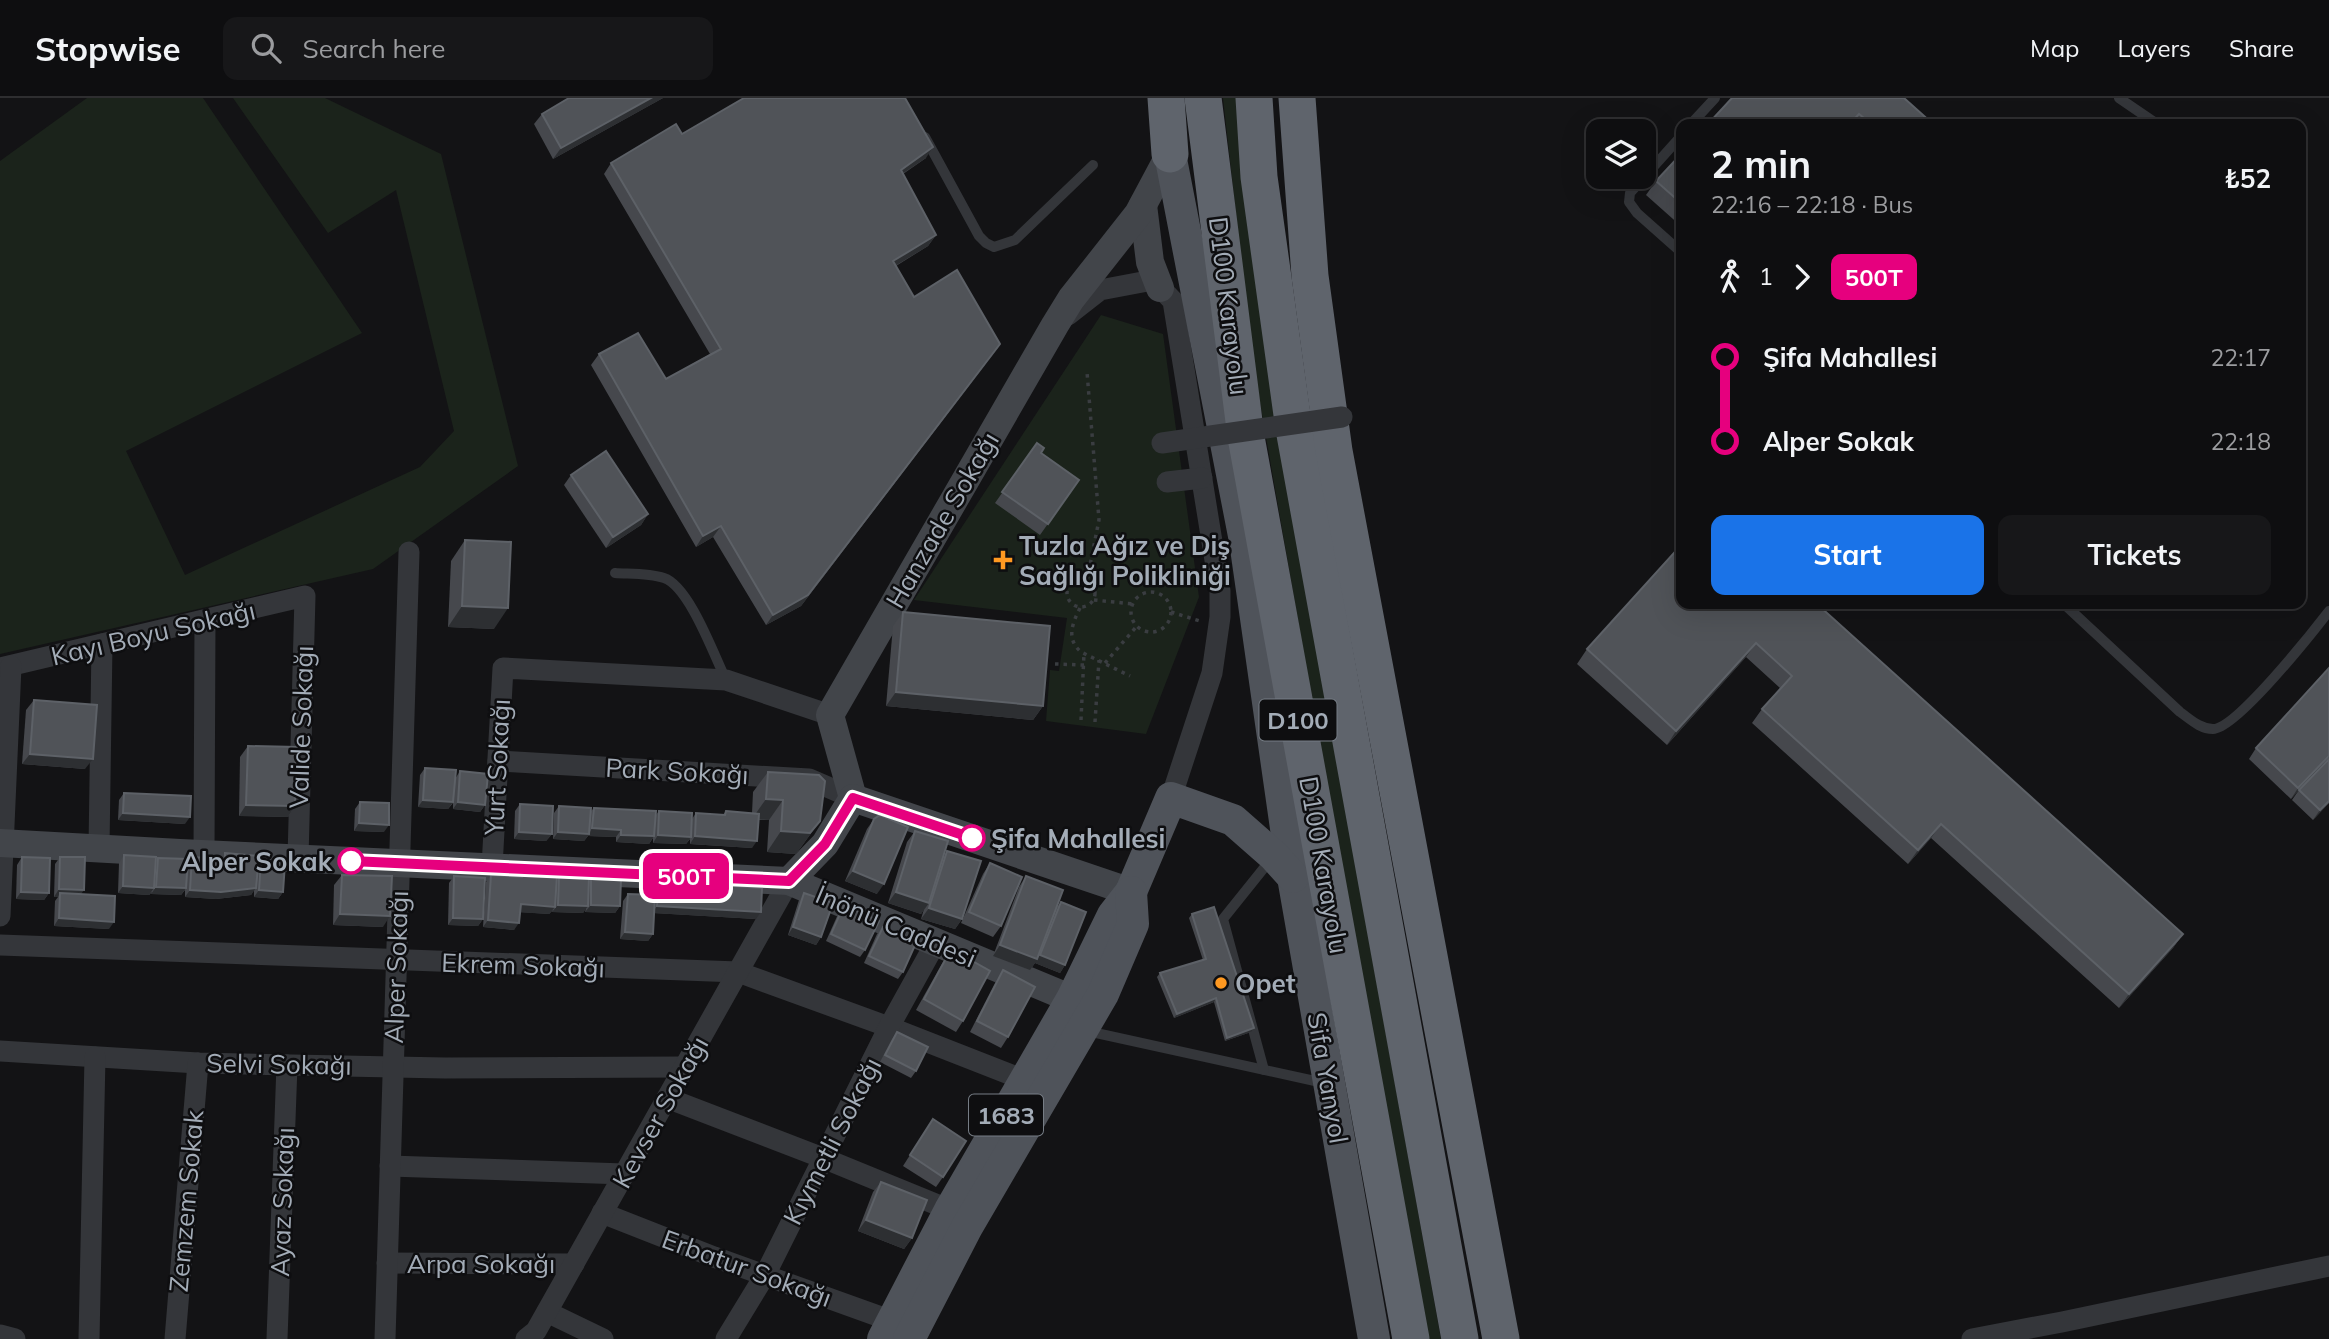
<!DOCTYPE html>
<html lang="en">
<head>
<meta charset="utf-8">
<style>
  body { margin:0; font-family:Mulish,sans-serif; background:#171719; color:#f1f3f6; height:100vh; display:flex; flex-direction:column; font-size:26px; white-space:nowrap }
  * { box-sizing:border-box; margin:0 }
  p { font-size:23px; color:#9b9c9f }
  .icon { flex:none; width:38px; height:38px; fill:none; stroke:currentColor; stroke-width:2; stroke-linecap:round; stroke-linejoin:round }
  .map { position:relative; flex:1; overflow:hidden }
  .drawer { position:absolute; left:1676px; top:21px; width:630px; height:490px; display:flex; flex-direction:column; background:#0e0e10; border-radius:14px; box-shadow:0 7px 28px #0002,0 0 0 2px #2e2e30 }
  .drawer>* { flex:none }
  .badge { padding:0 14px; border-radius:10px; font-size:24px; line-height:46px }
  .controls { position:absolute; left:1586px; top:21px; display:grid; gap:14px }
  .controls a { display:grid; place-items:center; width:70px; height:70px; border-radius:14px; background:#0e0e10; box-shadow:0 7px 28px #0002,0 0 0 2px #2e2e30; font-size:35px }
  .map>.badge { position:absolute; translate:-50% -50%; box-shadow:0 0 0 4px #fff }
  .legs { display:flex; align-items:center; gap:10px; height:77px; padding:0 35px; font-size:23px }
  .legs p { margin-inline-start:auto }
  .head { display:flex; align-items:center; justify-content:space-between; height:119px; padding:0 35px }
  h1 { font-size:38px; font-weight:700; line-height:52px }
  .cta { display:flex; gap:14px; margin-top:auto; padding:14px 35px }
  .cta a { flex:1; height:80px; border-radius:14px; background:#1a73e8; color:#fff; font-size:28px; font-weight:700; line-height:80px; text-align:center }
  .cta a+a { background:#171719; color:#f1f3f6 }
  ul { padding:0 35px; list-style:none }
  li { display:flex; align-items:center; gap:24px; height:84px; font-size:26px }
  li i { display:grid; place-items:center; width:10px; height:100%; margin:0 9px; background:currentColor }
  li i::after { content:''; width:18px; height:18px; margin:-9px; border:5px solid; border-radius:50%; background:#0e0e10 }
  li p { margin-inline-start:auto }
  li:first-child i { background:linear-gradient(#0000 50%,currentColor 0) }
  li:last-child i { background:linear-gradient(currentColor 50%,#0000 0) }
  header { display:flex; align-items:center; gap:42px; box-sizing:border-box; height:98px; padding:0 35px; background:#0e0e10; border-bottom:2px solid #2e2e30 }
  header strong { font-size:33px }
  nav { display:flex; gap:38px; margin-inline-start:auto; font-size:24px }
  .search { width:490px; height:63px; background:#171719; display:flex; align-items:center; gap:18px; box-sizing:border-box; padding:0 24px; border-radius:14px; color:#9b9c9f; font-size:26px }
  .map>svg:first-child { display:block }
  .green { fill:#1b231b }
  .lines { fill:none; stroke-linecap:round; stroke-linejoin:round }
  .path { stroke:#3a3d41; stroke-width:3.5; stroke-dasharray:3.5 5; stroke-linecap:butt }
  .lane { stroke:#34363a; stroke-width:10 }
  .street { stroke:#34363a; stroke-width:21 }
  .secondary { stroke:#42454a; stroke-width:28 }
  .primary { stroke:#4f535a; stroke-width:32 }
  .highway { stroke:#5f646c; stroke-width:37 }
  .street-bridge { stroke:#34363a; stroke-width:21 }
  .wall { fill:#46484d }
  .shaded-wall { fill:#2d2f32 }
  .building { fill:#505358; stroke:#5d6167; stroke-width:2 }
  .line-1-casing { stroke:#fff; stroke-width:16 }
  .line-1 { stroke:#e6007e; stroke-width:10 }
  .poi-dot { fill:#ff9921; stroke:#0e0e10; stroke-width:2.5 }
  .stop-1-dot { fill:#fff; stroke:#e6007e; stroke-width:3.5 }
  .labels { text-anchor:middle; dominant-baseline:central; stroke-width:5; stroke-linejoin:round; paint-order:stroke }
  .shield { fill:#0e0e10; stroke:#767d85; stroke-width:2 }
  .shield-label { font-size:24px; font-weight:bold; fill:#a3acb7 }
  .street-label { font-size:26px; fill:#a3acb7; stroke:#0e0e10 }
  .poi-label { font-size:26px; font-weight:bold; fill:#a3acb7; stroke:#0e0e10; text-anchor:start }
  .stop-label { font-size:26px; font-weight:bold; fill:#a3acb7; stroke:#0e0e10; text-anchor:start }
</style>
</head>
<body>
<header>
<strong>Stopwise</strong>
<div class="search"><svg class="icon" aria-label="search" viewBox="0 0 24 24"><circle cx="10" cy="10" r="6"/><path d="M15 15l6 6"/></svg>Search here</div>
<nav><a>Map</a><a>Layers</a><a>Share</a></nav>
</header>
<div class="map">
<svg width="2329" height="1241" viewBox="0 0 2329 1241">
  <rect width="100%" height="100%" fill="#131315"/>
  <g class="green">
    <polygon points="87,0 203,0 362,235 126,353 185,477 420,369 454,333 396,92 328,135 233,0 325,0 441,56 518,368 373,471 0,556 0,63"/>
    <polygon points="1223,0 1236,0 1244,89 1275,321 1441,1241 1428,1241 1337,745 1252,259"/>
    <polygon points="1101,217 1163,236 1199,499 1146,636 1046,623 1050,572 1059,573 1067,520 914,502"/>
  </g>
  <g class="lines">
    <g class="path">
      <circle cx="1081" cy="495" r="14"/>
      <polyline points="1087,482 1099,422 1087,274"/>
      <circle cx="1151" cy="514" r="20"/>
      <polyline points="1094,502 1133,506"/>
      <path d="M1080 510C1072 526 1066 541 1081 554L1130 578"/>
      <polyline points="1171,514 1200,523"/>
      <polyline points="1105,565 1137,528"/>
      <polyline points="1055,566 1084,567"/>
      <polyline points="1081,622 1084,555"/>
      <polyline points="1095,624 1099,562"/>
    </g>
    <g class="lane">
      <polyline points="2119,0 2157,26"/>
      <polyline points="1691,26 1715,0"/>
      <polyline points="1682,37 1630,95 1629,104 1637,115 1682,155"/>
      <polyline points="925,39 979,138 986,145 994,149 1015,142 1093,67"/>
      <path d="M615 475C630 476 649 475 664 480 689 488 714 557 726 582"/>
      <path d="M2064 506 2180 614C2190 621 2200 631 2213 631 2236 631 2312 535 2329 513"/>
      <polyline points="1087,933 1324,985"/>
      <polyline points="1264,972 1223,821 1272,760"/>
    </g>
    <g class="street">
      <polyline points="1068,217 1100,192 1153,182 1173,203 1220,493 1220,519 1212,575 1171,700"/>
      <polyline points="1167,384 1202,380"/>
      <polyline points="0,570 305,498 298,760"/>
      <polyline points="498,663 809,681 853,700"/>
      <polyline points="99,750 102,546"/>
      <polyline points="204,756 205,522"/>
      <polyline points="492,769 503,570 726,582 830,617"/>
      <polyline points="0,818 11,568"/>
      <polyline points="0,847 738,874 889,929 1027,983"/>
      <polyline points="0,953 198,965 445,970 684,969"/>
      <polyline points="667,1000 823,1060 950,1112"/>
      <polyline points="390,1068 624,1076"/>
      <polyline points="602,1115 714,1159 892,1223"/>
      <polyline points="387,1165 574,1166"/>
      <polyline points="547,1214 603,1241"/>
      <polyline points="0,1237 15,1241"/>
      <polyline points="89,1241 95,959"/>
      <polyline points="175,1241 198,965"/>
      <polyline points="277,1241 287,967"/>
      <polyline points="385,1241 409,454"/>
      <polyline points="526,1241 536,1233 789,783"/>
      <polyline points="726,1241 765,1177 889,929 936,844"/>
      <polyline points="1972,1241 2062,1224 2329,1168"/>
    </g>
    <g class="secondary">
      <polyline points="1143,107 1150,164 1160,190"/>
      <polyline points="853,700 830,617 1055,227 1071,201 1138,116 1170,56"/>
      <polyline points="853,700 1131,794"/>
      <polyline points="0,745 180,755 789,783 1072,901"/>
      <polyline points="789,783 825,746 853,700"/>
    </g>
    <g class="primary">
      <polyline points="1170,56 1245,443 1293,779 1374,1241"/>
      <polyline points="883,1241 950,1112 1072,901 1113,817 1131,794 1171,700 1233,722 1274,758 1293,779"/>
      <polyline points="909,1241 967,1129 1103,896 1133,826 1131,794"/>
    </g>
    <g class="highway">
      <polyline points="1166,0 1170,56"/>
      <polyline points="1203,0 1246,339 1411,1241"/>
      <polyline points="1254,0 1259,79 1294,331 1460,1241"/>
      <polyline points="1297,0 1310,178 1334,353 1501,1241"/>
    </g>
    <polyline class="street-bridge" points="1162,345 1342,319"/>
  </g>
  <g class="wall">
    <polygon points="569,0 663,0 553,61 534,26 542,16"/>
    <polygon points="1904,0 1933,26 1708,26"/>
    <polygon points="682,36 926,60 903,76 936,137 928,148 896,168 914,199 992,257 801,508 766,527 713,439 696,449 591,267 599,256 666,281 710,256 604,76 611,65"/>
    <polygon points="1682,55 1682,129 1646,97 1656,83"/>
    <polygon points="1037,345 1041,355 1079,382 1040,437 995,405"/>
    <polygon points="571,377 648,416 641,427 606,450 564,387"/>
    <polygon points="465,442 494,531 448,529 451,463"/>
    <polygon points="1817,506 2183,836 2173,850 2119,910 1931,740 1908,766 1752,625 1762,611 1780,590 1746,559 1667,647 1577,566 1587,551"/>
    <polygon points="903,514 1043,608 1033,622 886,608 893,528"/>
    <polygon points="2329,570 2329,705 2313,722 2292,702 2299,692 2291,701 2249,661 2256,650"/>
    <polygon points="34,602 85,671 22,666 26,612"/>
    <polygon points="248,648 295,708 288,719 239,718 240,659"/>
    <polygon points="425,670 455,681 460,673 485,707 480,714 453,711 453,705 448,711 418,709 420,677"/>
    <polygon points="768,674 820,723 796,756 767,754 769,722 758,722 752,750 690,746 690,741 686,746 653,745 653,740 649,746 616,744 616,739 588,738 584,743 553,741 554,715 559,708 590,714 594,710 655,718 659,713 692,721 696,715 723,717 726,713 752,715 753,694"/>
    <polygon points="124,695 185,726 118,722 119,702"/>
    <polygon points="360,704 384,734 354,733 355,711"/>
    <polygon points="520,706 552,736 546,743 514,741 515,713"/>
    <polygon points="874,721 877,796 845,783 867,731"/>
    <polygon points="915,733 944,758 947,753 962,821 955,831 921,821 924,811 921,816 888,805 907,744"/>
    <polygon points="225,755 258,767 261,763 283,794 278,801 254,799 254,792 251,797 216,801 185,799 185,792 181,797 151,796 152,794 149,797 118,795 119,765 124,757 156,763 158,760 188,766 192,759 221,761"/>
    <polygon points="22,759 49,795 44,802 16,801 17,767"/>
    <polygon points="60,759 81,796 109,831 54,828 55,803 58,799 54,799 55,766"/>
    <polygon points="990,765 1001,828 993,839 961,825 983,776"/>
    <polygon points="523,774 556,781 559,778 588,785 591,781 620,808 615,815 585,814 586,810 583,815 552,814 553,812 549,816 520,814 514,832 483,829 486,784 491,777 519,779"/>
    <polygon points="342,777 383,829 333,827 334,787"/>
    <polygon points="454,778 483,821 478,828 448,827 449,785"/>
    <polygon points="1026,778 1057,809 1061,804 1065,867 1060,875 1035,865 1030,872 993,858 1019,789"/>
    <polygon points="659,783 756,821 654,815 653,836 648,843 620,841 623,803 628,796 653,797 654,790"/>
    <polygon points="804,795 821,839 816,847 788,837 799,802"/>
    <polygon points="844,807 865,852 860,859 826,843 839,814"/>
    <polygon points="1192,816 1251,934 1225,943 1214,904 1174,920 1157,879 1160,875 1203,862 1189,820"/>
    <polygon points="883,829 903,874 898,881 864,865 877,836"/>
    <polygon points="951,851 963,923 956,934 916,912 944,862"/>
    <polygon points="1003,872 1008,939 1001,950 970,934 996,883"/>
    <polygon points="897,934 916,973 911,980 880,964 892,941"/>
    <polygon points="933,1021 943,1079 936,1089 903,1068"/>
    <polygon points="881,1084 912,1140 904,1151 858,1133 873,1094"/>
  </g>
  <g class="shaded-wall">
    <polygon points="651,0 663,0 553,61 561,50"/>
    <polygon points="933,49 926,60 893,82 901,72"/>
    <polygon points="936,137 928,148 885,174 893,163"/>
    <polygon points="1000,246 801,508 766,527 773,517"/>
    <polygon points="648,416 641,427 606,450 613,439"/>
    <polygon points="721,428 713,439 696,449 703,438"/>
    <polygon points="462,508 508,510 494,531 448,529"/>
    <polygon points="1756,545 1746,559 1667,647 1676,633"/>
    <polygon points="896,594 1043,608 1033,622 886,608"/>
    <polygon points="30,656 93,661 85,671 22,666"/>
    <polygon points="2329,658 2329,661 2291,701 2298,690"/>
    <polygon points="766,701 783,702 769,722 752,721"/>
    <polygon points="423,702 453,704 448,711 418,709"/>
    <polygon points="2329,703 2329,705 2313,722 2320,712"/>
    <polygon points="458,704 485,707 480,714 453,711"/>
    <polygon points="246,707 295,708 288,719 239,718"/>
    <polygon points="123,715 190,719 185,726 118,722"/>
    <polygon points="820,723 796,756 767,754 781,733"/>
    <polygon points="359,725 389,727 384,734 354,733"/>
    <polygon points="1941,726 1931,740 1908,766 1918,752"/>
    <polygon points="592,730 621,732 616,739 588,738 584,743 553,741 558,734 589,736"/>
    <polygon points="519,734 552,736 546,743 514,741"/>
    <polygon points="621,737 654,738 649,746 616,744"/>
    <polygon points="658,737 691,739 686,746 653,745"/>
    <polygon points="695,738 757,743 752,750 690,746"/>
    <polygon points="853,773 884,786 877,796 845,783"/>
    <polygon points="123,788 154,790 149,797 118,795"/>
    <polygon points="156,789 186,790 181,797 151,796"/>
    <polygon points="256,790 251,797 216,801 185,799 190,792"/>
    <polygon points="59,791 84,792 79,799 60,795 58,799 54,799"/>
    <polygon points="259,792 283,794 278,801 254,799"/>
    <polygon points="21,794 49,795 44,802 16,801"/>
    <polygon points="896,794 929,805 921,816 888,805"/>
    <polygon points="521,806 555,809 549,816 515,814"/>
    <polygon points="558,807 588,808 583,815 552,814"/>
    <polygon points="591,807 620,808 615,815 585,814"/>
    <polygon points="657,808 761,814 756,821 652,815"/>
    <polygon points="929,810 962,821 955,831 921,821"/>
    <polygon points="340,816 390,818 383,829 333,827"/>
    <polygon points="59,820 114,824 109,831 54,828"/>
    <polygon points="453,820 483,821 478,828 448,827"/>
    <polygon points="488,822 519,825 514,832 483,829"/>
    <polygon points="793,829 821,839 816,847 788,837"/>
    <polygon points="625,834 653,836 648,843 620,841"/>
    <polygon points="2183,836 2173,850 2119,910 2129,896"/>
    <polygon points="1000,847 1037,861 1040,857 1065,867 1060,875 1035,865 1030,872 993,858"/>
    <polygon points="1216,900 1214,904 1174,920 1177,916"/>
    <polygon points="1254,930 1251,934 1225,943 1227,940"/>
    <polygon points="866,1122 912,1140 904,1151 858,1133"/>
  </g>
  <g class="building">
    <polygon points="569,0 651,0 561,50 542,16"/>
    <polygon points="744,0 905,0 933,49 901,72 936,137 893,163 914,199 957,172 1000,246 808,497 773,517 721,428 703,438 599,256 638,235 666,281 721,251 611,65 676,26 682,36"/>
    <polygon points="1732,0 1904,0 1933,26 1871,26 1859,16 1850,26 1708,26"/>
    <polygon points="1682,55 1682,106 1656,83"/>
    <polygon points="1037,345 1044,350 1041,355 1079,382 1048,426 1002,394"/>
    <polygon points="606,353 648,416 613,439 571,377"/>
    <polygon points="465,442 511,444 508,510 462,508"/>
    <polygon points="1682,446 1682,506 1817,506 2183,836 2129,896 1941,726 1918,752 1762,611 1792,578 1756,545 1676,633 1587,551"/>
    <polygon points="903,514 1050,528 1043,608 896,594"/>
    <polygon points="2329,570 2329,658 2298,690 2256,650"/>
    <polygon points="34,602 97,607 93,661 30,656"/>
    <polygon points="248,648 297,649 295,708 246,707"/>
    <polygon points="2329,661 2329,703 2320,712 2299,692"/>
    <polygon points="425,670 456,672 453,704 423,702"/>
    <polygon points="460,673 488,676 485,707 458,704"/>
    <polygon points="768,674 819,677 825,683 820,723 810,735 781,733 783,702 766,701"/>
    <polygon points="124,695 191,698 190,719 123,715"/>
    <polygon points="360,704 389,705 389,727 359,725"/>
    <polygon points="520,706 553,708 552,736 519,734"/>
    <polygon points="559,708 591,710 589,736 558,734"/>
    <polygon points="594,710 656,713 654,738 621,737 621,732 592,730"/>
    <polygon points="659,713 692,715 691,739 658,737"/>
    <polygon points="726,713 759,716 757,743 695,738 696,715 725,717"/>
    <polygon points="880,717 908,729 884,786 853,773 874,721"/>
    <polygon points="915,733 948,743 929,805 896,794"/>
    <polygon points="947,753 981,763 962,821 929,810"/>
    <polygon points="225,755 259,758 256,790 221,794 190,792 192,759 225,761"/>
    <polygon points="124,757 156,759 154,790 123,788"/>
    <polygon points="22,759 50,760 49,795 21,794"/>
    <polygon points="60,759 85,759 84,792 59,791"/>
    <polygon points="158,760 188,761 186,790 156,789"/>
    <polygon points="261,763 285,765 283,794 259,792"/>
    <polygon points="990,765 1022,779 1001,828 969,814"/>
    <polygon points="523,774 557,777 555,809 521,806 519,825 488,822 491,777 522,779"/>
    <polygon points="342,777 392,778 390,818 340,816"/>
    <polygon points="454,778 485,780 483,821 453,820"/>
    <polygon points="559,778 589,779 588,808 558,807"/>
    <polygon points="1026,778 1063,792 1037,861 1000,847"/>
    <polygon points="591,781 621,781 620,808 591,807"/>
    <polygon points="659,783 762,790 761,814 657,808"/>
    <polygon points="60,795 115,798 114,824 59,820"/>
    <polygon points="804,795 833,805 821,839 793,829"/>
    <polygon points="628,796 655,797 653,836 625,834"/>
    <polygon points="1061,804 1086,814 1065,867 1040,857"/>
    <polygon points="844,807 879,823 865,852 831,836"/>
    <polygon points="1214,809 1254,930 1227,940 1216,900 1177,916 1160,875 1206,861 1192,816"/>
    <polygon points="883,829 916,845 903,874 869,858"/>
    <polygon points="951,851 990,873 963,923 924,901"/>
    <polygon points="1003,872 1035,889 1008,939 977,923"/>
    <polygon points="897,934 928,949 916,973 885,957"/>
    <polygon points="933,1021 966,1043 943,1079 910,1057"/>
    <polygon points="881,1084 927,1102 912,1140 866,1122"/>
  </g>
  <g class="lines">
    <g class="line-1-casing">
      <polyline id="line-1" points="351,763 789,783 825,746 853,700 972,740"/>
    </g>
    <use href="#line-1" class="line-1"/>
  </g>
  <g class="poi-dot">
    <path d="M999.5 451.5h7v7h7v7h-7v7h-7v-7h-7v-7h7z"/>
    <circle cx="1221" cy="885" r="7"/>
  </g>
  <g class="stop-1-dot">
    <circle cx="972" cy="740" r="12"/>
    <circle cx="351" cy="763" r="12"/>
  </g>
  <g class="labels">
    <g class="shield">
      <rect x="1259.5" y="601.5" width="77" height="41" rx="5"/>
      <rect x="969" y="996.5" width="74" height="41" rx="5"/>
    </g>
    <g class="shield-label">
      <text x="1298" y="622">D100</text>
      <text x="1006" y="1017">1683</text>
    </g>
    <g class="street-label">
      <text transform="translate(1229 208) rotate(83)">D100 Karayolu</text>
      <text transform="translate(942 422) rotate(-60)">Hanzade Sokağı</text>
      <text transform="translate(153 535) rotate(-13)">Kayı Boyu Sokağı</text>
      <text transform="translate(301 629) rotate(-88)">Valide Sokağı</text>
      <text transform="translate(497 669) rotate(-87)">Yurt Sokağı</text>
      <text transform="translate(677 673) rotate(3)">Park Sokağı</text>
      <text transform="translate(1324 767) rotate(80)">D100 Karayolu</text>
      <text transform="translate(896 828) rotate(23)">İnönü Caddesi</text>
      <text transform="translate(523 867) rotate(2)">Ekrem Sokağı</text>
      <text transform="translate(396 869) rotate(-88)">Alper Sokağı</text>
      <text transform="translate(279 966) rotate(1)">Selvi Sokağı</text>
      <text transform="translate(1328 980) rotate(80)">Sifa Yanyol</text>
      <text transform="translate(660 1014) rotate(-61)">Kevser Sokağı</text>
      <text transform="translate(832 1043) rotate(-63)">Kıymetli Sokağı</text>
      <text transform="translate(186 1103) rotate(-85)">Zemzem Sokak</text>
      <text transform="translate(282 1104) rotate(-88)">Ayaz Sokağı</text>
      <text x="481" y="1165">Arpa Sokağı</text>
      <text transform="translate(747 1170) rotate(20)">Erbatur Sokağı</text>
    </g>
    <g class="poi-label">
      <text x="1019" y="447">Tuzla Ağız ve Diş<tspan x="1019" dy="30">Sağlığı Polikliniği</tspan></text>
      <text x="1235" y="885">Opet</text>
    </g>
    <g class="stop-label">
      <text x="991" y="740">Şifa Mahallesi</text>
      <text x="332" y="763" text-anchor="end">Alper Sokak</text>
    </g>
  </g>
</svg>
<div class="controls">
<a><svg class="icon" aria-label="layers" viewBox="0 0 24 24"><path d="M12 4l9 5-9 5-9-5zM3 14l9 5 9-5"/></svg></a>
</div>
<b class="badge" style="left:686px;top:778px;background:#e6007e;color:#fff">500T</b>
<section class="drawer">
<div class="head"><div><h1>2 min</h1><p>22:16 – 22:18 · Bus</p></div><b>₺52</b></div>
<div class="legs"><svg class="icon" aria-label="walk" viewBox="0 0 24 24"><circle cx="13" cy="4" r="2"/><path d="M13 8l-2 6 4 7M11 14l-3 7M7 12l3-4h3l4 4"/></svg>1<svg class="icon" aria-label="forward" viewBox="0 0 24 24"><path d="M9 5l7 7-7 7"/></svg><b class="badge" style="background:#e6007e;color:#fff">500T</b></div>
<ul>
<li><i style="color:#e6007e"></i><b>Şifa Mahallesi</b><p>22:17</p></li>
<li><i style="color:#e6007e"></i><b>Alper Sokak</b><p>22:18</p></li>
</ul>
<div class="cta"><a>Start</a><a>Tickets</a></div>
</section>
</div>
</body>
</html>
